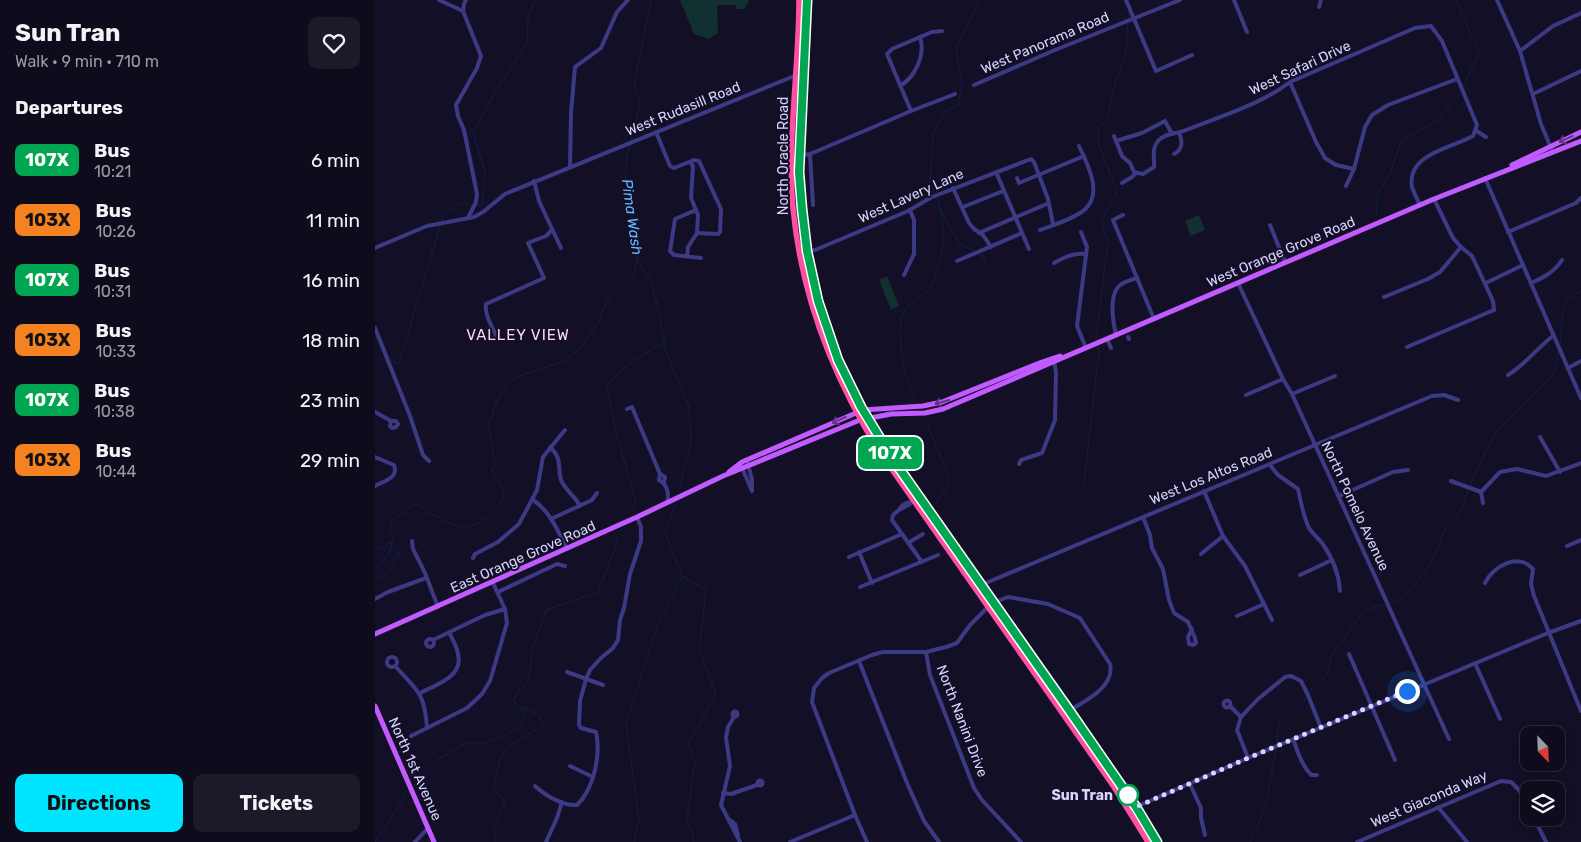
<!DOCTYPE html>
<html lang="en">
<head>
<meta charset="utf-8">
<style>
  body { margin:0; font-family:Rubik,sans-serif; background:#1c1929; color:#f1f3f6; height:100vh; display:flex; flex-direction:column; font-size:19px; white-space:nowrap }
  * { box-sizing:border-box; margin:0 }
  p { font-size:16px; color:#9b9ba3 }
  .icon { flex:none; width:28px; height:28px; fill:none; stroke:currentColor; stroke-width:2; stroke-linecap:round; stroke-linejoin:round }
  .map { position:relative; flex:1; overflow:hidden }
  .details { display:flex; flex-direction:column; background:#0e0b1c; width:375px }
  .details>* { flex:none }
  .badge { padding:0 10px; border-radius:8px; font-size:18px; line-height:32px }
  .needle { width:32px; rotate:157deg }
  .controls { position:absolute; left:1145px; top:726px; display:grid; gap:10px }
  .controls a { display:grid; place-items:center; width:45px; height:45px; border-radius:10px; background:#0e0b1c; box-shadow:0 2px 8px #0003,0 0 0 1px #2e2b3b; font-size:25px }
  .you { position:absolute; width:25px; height:25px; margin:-12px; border:4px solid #fff; border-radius:50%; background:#1a73e8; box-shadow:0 0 0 8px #1a73e833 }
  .map>.badge { position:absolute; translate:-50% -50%; box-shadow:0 0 0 2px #fff }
  h2 { padding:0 15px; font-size:19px; line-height:45px }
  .round { display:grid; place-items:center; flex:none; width:52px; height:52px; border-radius:10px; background:#1c1929 }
  .summary { display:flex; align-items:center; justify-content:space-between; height:85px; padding:0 15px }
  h1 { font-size:24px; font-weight:700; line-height:38px }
  .button { display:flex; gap:10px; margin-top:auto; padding:10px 15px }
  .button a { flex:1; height:58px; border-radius:10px; background:#00e5ff; color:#111; font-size:20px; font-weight:700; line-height:58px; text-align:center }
  .button a+a { background:#1c1929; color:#f1f3f6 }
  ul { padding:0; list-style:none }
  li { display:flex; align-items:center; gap:15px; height:60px; padding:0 15px }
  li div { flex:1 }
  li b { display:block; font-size:19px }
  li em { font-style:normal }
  li .badge { min-width:55px; font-weight:700; text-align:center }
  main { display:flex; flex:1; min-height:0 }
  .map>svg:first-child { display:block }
  .green { fill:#12302f }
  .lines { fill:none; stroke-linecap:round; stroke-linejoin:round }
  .stream { stroke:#0c2248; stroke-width:1 }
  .minor { stroke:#3d3a85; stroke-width:4 }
  .major { stroke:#c25bff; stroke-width:5 }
  .highway { stroke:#ff4fa3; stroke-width:5.5 }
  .oneway { stroke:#623188 }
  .line-casing { stroke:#fff; stroke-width:11 }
  .line { stroke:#00a651; stroke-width:8 }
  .walk { stroke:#d9d4ff; stroke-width:5; stroke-dasharray:0 9 }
  .stop-dot { fill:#fff; stroke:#00a651; stroke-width:2.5 }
  .labels { text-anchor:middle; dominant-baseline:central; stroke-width:4; stroke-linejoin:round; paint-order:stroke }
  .street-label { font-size:14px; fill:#d9d4ff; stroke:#130f26 }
  .stop-label { font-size:14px; font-weight:bold; fill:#d9d4ff; stroke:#130f26; text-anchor:end }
  .water-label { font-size:15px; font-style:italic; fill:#62b6ff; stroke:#130f26 }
  .neighbourhood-label { font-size:15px; letter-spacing:1px; fill:#ffd6f0; stroke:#130f26 }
</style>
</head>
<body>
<main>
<section class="details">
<div class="summary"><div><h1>Sun Tran</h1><p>Walk · 9 min · 710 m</p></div><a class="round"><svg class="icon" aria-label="heart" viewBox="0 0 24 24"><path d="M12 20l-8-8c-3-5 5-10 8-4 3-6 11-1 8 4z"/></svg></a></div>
<h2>Departures</h2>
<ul>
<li><span class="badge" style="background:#00a651;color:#fff">107X</span><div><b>Bus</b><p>10:21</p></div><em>6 min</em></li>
<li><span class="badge" style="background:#f58220;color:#111">103X</span><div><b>Bus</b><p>10:26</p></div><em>11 min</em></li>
<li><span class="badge" style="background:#00a651;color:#fff">107X</span><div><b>Bus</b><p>10:31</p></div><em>16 min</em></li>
<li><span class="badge" style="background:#f58220;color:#111">103X</span><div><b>Bus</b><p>10:33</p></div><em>18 min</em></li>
<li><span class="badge" style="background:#00a651;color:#fff">107X</span><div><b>Bus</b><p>10:38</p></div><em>23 min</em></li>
<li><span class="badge" style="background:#f58220;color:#111">103X</span><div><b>Bus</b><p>10:44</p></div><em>29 min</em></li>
</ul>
<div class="button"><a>Directions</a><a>Tickets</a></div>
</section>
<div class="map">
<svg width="1206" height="842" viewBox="0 0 1206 842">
  <rect width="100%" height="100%" fill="#130f26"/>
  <g class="green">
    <polygon points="305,0 374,0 370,9 362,9 361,5 342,5 343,33 333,39 319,34"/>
    <polygon points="824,215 830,230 816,236 810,221"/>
    <polygon points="512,276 524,306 516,310 504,280"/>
  </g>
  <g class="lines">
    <g class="stream">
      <polyline points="1081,0 1104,53 1087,88"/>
      <polyline points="753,19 754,11"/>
      <polyline points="256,141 264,109 265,101 259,84 276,0"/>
      <polyline points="255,145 252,155 250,180 262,260 276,281 283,308 291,352 314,406 316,442 305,486"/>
      <polyline points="560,193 555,182 558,133 570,112 583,105 587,83 581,49 604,0"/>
      <polyline points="101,206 107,204 110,172 98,133 118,96 152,43 153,17 160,0"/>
      <polyline points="567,213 584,243 599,251"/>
      <polyline points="1001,216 1003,193 1015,174 1026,141 1063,120 1086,92"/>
      <polyline points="66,222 69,214 85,203 98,206"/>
      <polyline points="604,254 607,255 612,266"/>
      <polyline points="721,339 733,241 727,226 727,221 742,192 723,142 723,127 733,119 739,87 751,52 753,23"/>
      <polyline points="1185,344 1188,308 1193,300 1206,290"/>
      <polyline points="0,358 24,363 65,226"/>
      <path d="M541 403C531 387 520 330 528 313 533 302 549 297 555 287 569 263 573 221 561 197"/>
      <polyline points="551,421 574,477 573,487 561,503"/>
      <polyline points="1095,486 1111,450 1123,430 1173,380 1180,371 1184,350"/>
      <polyline points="708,490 724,352 723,346"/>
      <polyline points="301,504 290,533 307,576 331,590 324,650 341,694 313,745 320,761 312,819 318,836 319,842"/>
      <polyline points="255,511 261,502 244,443 231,386 250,367 288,342"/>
      <path d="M0 549 18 542V538L14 531 17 521 40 504 46 505 52 514C62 514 69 521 78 525 98 533 118 514 129 499L128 491 117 471 120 464 115 436 114 424 122 401 126 394 135 381 150 374 187 362 203 351 225 320 228 309 236 296 258 276 262 261"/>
      <polyline points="21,550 29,565"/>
      <path d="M0 567C8 563 17 552 17 543"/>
      <polyline points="0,580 14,572 24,552"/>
      <path d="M934 694 937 689 939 688 952 674 956 656 986 615C1001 602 1012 607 1024 599 1039 589 1057 563 1064 547 1065 543 1065 539 1067 536 1070 527 1078 522 1083 515 1089 506 1090 499 1093 490"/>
      <polyline points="42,782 60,761 91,743 112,743 144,728 151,715 148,709"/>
      <polyline points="0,842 31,795"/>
      <path d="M121 842 119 827 130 802 118 787C121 777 122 765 127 756 132 745 157 733 168 725L164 715 145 707 138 701 143 692 153 682 158 648 171 610 223 592 242 543V536"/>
      <polyline points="259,842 264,819 251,723 283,625 307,577"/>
      <polyline points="875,842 890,809 901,750 904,724 932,697"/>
    </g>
    <g class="minor">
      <polyline points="64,0 88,11"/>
      <polyline points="91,0 89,4 88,11 106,56 102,68 81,105 83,116 89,130 102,194 101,202 93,218"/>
      <polyline points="751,0 781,71 817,55"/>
      <polyline points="859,0 872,32"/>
      <polyline points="1122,0 1145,51 1166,124 1176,148"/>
      <polyline points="944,7 946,0"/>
      <polyline points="1145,51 1178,26 1206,13"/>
      <polyline points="915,82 941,142 950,158 961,165 979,169"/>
      <polyline points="599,85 680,50 805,0"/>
      <path d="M525 86C540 77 551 55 545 37"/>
      <polyline points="1158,94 1206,71"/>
      <polyline points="536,111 512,54 517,49 557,32 567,31"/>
      <polyline points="1100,130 1111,137"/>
      <polyline points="281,132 295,166 299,168 319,160 324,161 346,209 345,232 343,234 322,233"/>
      <path d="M739 136 747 156 755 163 759 172 768 174 779 167C780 158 776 149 783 141 789 133 802 134 811 130 846 116 885 105 915 82L1040 28 1056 26 1067 41 1102 125 1098 136C1077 148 1031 154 1037 187 1039 193 1042 199 1045 205"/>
      <polyline points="741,141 767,133 790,121 797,134"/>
      <polyline points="435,154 438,205"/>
      <path d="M799 154C808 149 808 142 804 133"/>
      <polyline points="417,157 435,154 536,111 580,94"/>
      <polyline points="195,166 196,113 200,67 226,48 242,12 253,0"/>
      <polyline points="621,172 654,249"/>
      <polyline points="642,178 644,183 709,156"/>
      <polyline points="1110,178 1206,398"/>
      <polyline points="159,181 164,201 186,248"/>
      <polyline points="747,183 757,177 761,173"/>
      <polyline points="971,186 979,169 990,127 997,115 1013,105 1082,79"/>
      <polyline points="578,188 594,223 599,229 608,235 616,247"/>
      <polyline points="1059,199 1078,238 1086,247 1097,256 1118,301 1119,310"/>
      <polyline points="588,207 628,191"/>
      <polyline points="321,210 300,219 295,251 299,255 326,258"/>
      <polyline points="748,215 738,220 779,319"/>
      <polyline points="895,225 910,262"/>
      <path d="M665 230C678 225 693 221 705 213 730 198 714 167 704 146"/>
      <polyline points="706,232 712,247 702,326 711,348"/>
      <polyline points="1133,232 1201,203 1206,198"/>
      <polyline points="604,233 674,203"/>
      <polyline points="0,248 52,226 99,217 108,212 130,194 429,72"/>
      <polyline points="424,251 440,250 533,211 557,197 656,159 659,162 673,199 678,224"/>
      <polyline points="312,256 313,247 322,233 323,215 316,198 318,166 315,162"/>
      <polyline points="582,261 647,233"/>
      <path d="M679 263C690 257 698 253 710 254"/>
      <polyline points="529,275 539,254 539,220 535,210"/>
      <polyline points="863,283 908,379 917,394 1074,739"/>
      <polyline points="1111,283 1148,265"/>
      <path d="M1156 283C1170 277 1179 272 1187 260"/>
      <polyline points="1009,297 1053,279 1065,272 1086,247"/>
      <polyline points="0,328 35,416 48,455 54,461"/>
      <path d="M741 335C738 323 734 298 743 287 747 282 756 280 762 278"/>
      <polyline points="753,337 754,339"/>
      <path d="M123 339C118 328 109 315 111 304L169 278 153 243 171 236 177 230"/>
      <polyline points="732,339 736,348"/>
      <polyline points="1032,347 1119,310"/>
      <polyline points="1193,368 1206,361"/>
      <path d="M1133 375C1151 364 1162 348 1178 336"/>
      <polyline points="917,394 960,376"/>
      <polyline points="871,395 908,379"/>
      <polyline points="252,409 257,407 285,474 290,477 289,482"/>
      <polyline points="0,412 16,421 21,421 23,424 21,427 17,428 15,426 16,421"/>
      <polyline points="1165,437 1185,472"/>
      <path d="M175 447C188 459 182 467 186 480 190 490 200 496 205 506"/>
      <path d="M0 457 19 465C24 478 9 481 0 486"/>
      <polyline points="365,463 377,491 377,480 372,460"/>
      <polyline points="644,464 646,460 667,453 680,420 681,373 679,360"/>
      <path d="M895 465 903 475 923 489C926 502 928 516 934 528 937 533 943 538 947 543 957 557 964 574 965 591"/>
      <path d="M285 474 284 480C293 485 294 494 292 503"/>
      <polyline points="1076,481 1106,492"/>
      <polyline points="829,491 848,536 870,566 897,620"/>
      <polyline points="964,496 1018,472 1033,470"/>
      <path d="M158 500C175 511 183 531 192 549"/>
      <path d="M535 502V504L524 510C527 503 533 503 539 501"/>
      <polyline points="1108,503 1106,492 1125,472 1142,469 1171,476 1206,463"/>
      <polyline points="524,510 518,515 517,520 547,562"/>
      <polyline points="768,517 775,535 777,548 788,569 794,600 799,613 813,622 820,638 821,643 818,645 814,644 813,637 817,629"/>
      <polyline points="176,519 217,500 222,493"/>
      <polyline points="37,541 38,549 50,573 63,607"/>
      <polyline points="533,543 548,534"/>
      <polyline points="1192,546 1206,540"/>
      <polyline points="484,552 497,583"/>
      <polyline points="826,554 848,536"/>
      <polyline points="474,557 527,534"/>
      <polyline points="98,558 100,554 123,542 144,524 162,490 168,457 190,430"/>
      <polyline points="925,575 957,560"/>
      <path d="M1110 583C1117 567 1143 552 1158 569L1156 584 1159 596 1206 711"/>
      <polyline points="606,585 1057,396 1069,395 1083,400"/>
      <polyline points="485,587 563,555"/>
      <polyline points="123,592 182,564 190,566"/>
      <polyline points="0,599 13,592 51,578"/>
      <polyline points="862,616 889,604"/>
      <circle cx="55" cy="643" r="4"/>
      <polyline points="58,640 110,615 130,609"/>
      <polyline points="551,652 555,675 599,788 607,800 646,842"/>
      <polyline points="974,654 1020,760"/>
      <circle cx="17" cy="662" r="5"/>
      <polyline points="484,661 532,783 549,821 564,842"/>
      <polyline points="1100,663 1125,719"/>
      <path d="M20 666C42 690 50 693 52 728"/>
      <polyline points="192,672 228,685"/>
      <path d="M45 693C60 685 89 677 83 654 82 646 77 639 74 632"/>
      <circle cx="852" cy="704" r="3.5"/>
      <polyline points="855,706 866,717"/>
      <circle cx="360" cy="714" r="2.5"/>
      <polyline points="359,717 353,727 351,737 355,766 346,805 365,842"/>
      <polyline points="206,728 204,725 205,701 211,679 215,670 226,658 238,648 243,640 245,620 249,608 255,574 266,541 266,527 262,517"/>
      <polyline points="206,728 221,732"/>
      <polyline points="36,736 92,708 107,694 115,681 132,623 130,609 118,583"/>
      <path d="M918 739C923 752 926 764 936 775H942"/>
      <polyline points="873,758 862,730 866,717 882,700 910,677 916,676 926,681 933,695 946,728"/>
      <polyline points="195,766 218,777"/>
      <circle cx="385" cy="783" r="2.5"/>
      <polyline points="815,784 826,808 826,818 830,835"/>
      <path d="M160 786C171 796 188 806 202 805"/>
      <polyline points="348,793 356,794 382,785"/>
      <path d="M202 805C219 789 226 754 221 732"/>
      <polyline points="1063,807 1092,842"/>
      <polyline points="754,810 873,758 1173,633 1206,621"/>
      <polyline points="1159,818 1171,842"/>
      <polyline points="355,820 360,824 363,835"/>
      <polyline points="40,842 53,828"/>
      <polyline points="171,842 182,818 187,802"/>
      <polyline points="415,842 480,815"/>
      <path d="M492 842 480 815 437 702 439 688 447 678 454 673 497 655 508 652H551L571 647 582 643 595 625 613 607 625 600 633 597 673 604 705 618 735 664C741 688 705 704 688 714"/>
      <polyline points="982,842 1126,781 1136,782 1144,790 1154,808"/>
    </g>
    <g class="major">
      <polyline points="1137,165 1206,132"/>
      <polyline points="354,472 367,462 488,410 548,406 567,402 667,362 685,356"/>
      <polyline points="0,634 262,517 348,476 485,420 516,414 550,413 568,409 1059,199 1206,141"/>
      <polyline points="0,706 59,842"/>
    </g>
    <g class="highway">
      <path d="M424 0C424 68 412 140 418 208 426 295 458 377 504 451L739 787 773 842"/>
      <polyline points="432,0 425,172 427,209 432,251 443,301 463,360 486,407 525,469 694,710 761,807 782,842"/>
    </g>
  </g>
  <defs><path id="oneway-shaft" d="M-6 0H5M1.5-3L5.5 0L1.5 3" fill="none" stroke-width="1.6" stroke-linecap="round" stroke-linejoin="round" transform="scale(1.25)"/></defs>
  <g class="oneway">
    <use href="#oneway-shaft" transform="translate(1191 139) rotate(156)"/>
    <use href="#oneway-shaft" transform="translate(567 402) rotate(164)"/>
    <use href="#oneway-shaft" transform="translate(464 420) rotate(156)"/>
  </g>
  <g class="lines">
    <g class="line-casing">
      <polyline id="line" points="432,0 424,172 427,209 432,251 443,301 463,360 486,407 519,461 694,710 761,807 782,842"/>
    </g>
    <use href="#line" class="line"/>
    <polyline class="walk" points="753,795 761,807 873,758 1032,691"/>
  </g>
  <circle class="stop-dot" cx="753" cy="795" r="10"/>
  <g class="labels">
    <g class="street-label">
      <text transform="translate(670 43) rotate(-23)">West Panorama Road</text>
      <text transform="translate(925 68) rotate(-25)">West Safari Drive</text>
      <text transform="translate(308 109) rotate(-22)">West Rudasill Road</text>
      <text transform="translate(408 156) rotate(-90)">North Oracle Road</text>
      <text transform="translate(536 196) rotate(-24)">West Lavery Lane</text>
      <text transform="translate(906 252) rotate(-23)">West Orange Grove Road</text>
      <text transform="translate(836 476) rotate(-22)">West Los Altos Road</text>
      <text transform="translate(980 506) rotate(65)">North Pomelo Avenue</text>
      <text transform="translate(148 557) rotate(-24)">East Orange Grove Road</text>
      <text transform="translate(587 721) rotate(69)">North Nanini Drive</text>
      <text transform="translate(40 769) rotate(66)">North 1st Avenue</text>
      <text transform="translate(1054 799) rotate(-23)">West Giaconda Way</text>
    </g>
    <g class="stop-label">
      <text x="738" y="795">Sun Tran</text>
    </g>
    <g class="water-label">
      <text transform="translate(257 217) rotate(82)">Pima Wash</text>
    </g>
    <g class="neighbourhood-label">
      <text x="143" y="335">VALLEY VIEW</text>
    </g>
  </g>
</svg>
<div class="controls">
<a><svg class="needle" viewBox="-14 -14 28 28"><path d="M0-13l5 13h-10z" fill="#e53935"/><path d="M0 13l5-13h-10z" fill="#9b9ba3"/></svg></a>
<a><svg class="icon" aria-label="layers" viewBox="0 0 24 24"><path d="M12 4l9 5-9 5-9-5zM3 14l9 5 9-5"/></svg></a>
</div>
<div class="you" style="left:1032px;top:691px"></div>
<b class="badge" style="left:515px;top:453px;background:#00a651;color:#fff">107X</b>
</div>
</main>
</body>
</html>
